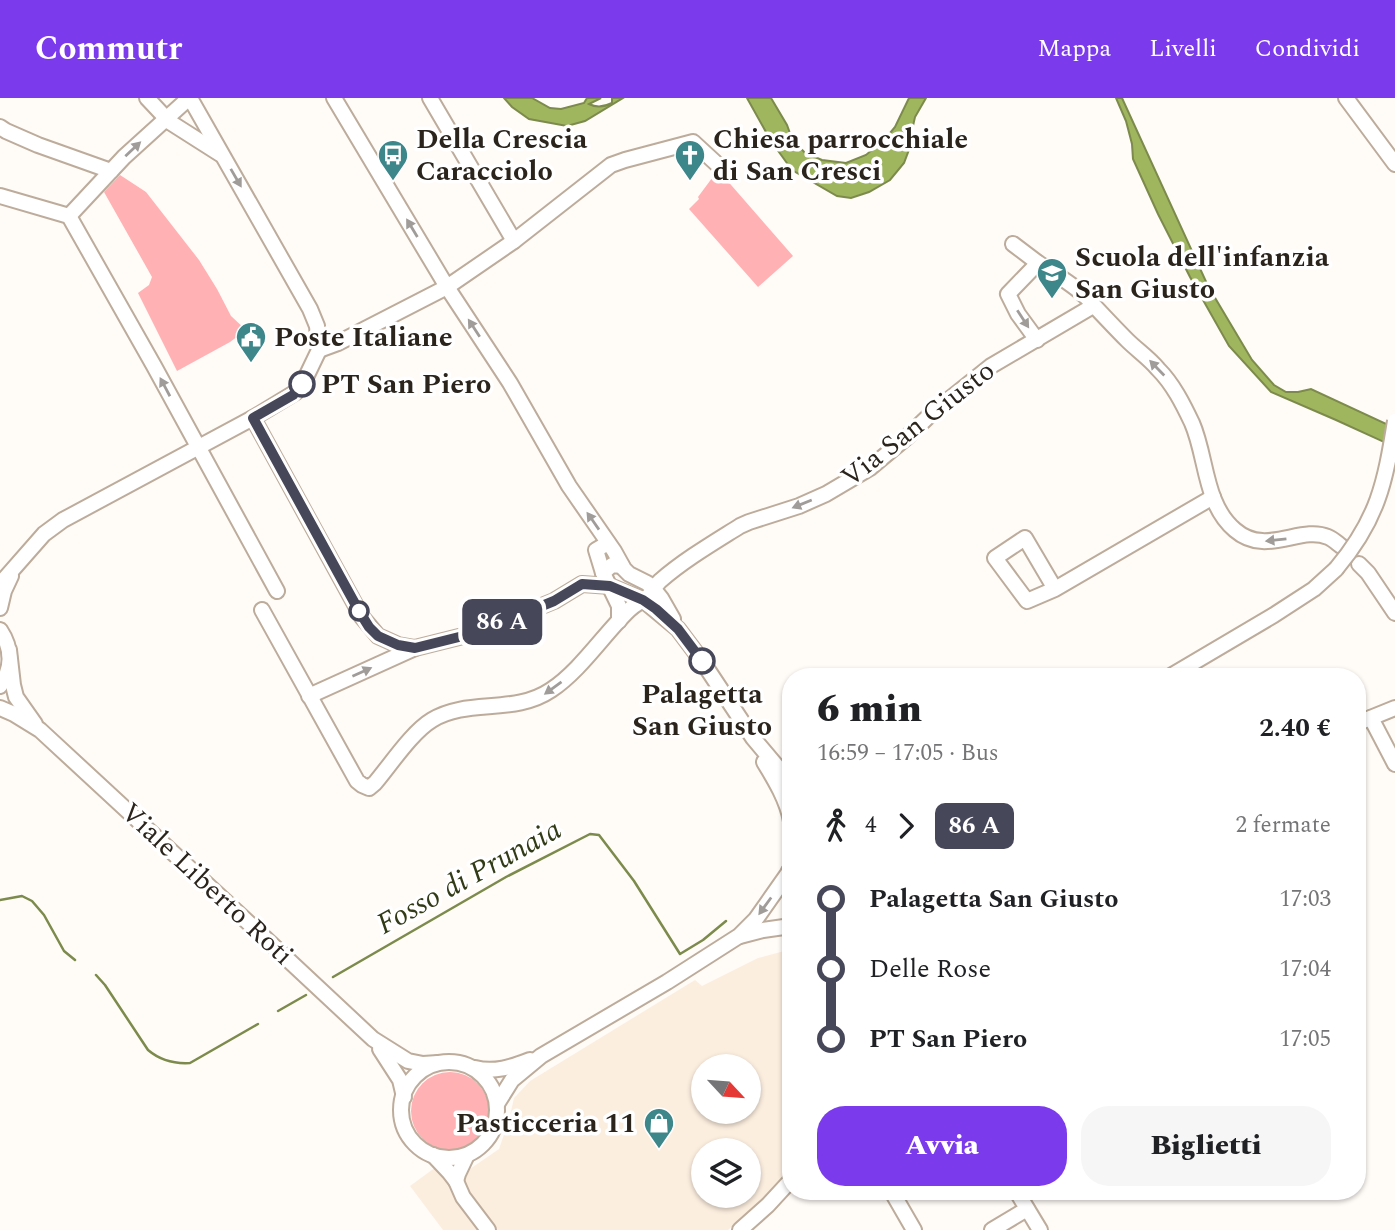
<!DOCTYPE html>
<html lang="it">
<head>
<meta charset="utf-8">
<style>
  body { margin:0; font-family:Spectral,serif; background:#f6f6f6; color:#202124; height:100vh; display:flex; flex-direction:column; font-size:26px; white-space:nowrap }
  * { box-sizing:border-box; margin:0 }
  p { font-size:23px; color:#757577 }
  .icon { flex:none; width:38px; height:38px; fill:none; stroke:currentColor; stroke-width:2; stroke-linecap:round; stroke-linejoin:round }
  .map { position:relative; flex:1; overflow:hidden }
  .panel { position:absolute; left:782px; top:570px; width:584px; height:532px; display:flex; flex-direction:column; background:#fff; border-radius:28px; box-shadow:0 2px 5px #0004 }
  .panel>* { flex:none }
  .badge { padding:0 14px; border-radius:10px; font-size:24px; line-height:46px }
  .needle { width:46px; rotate:116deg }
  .controls { position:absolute; left:691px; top:956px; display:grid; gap:14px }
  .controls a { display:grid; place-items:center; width:70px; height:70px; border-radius:50%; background:#fff; box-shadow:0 2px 5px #0004; font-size:35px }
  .map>.badge { position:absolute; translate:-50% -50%; box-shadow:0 0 0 4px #fff }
  .legs { display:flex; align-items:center; gap:10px; height:77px; padding:0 35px; font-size:23px }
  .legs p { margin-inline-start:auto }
  .overview { display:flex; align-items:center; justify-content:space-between; height:119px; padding:0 35px }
  h1 { font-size:38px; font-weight:800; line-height:52px }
  .primary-button { display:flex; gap:14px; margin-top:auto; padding:14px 35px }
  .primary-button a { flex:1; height:80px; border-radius:28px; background:#7c3aed; color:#fff; font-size:28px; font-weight:800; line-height:80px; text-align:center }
  .primary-button a+a { background:#f6f6f6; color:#202124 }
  ul { padding:0 35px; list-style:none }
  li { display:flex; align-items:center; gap:24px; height:70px; font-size:26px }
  li i { display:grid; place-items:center; width:10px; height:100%; margin:0 9px; background:currentColor }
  li i::after { content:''; width:18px; height:18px; margin:-9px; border:5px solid; border-radius:50%; background:#fff }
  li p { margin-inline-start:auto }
  li:first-child i { background:linear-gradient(#0000 50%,currentColor 0) }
  li:last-child i { background:linear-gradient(currentColor 50%,#0000 0) }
  header { display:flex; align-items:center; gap:42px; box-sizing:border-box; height:98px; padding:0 35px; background:#7c3aed; color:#fff }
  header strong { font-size:33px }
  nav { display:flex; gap:38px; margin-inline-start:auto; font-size:24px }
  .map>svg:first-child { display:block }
  .built { fill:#fceedf; fill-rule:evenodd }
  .green { fill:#ffb1b4 }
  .water { fill:#9fb65f; stroke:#7c8a4b; stroke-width:2 }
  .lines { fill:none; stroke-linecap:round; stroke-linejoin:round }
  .stream { stroke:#7c8a4b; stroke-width:2.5 }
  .minor-casing { stroke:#bdac9b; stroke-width:18 }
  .minor { stroke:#fff; stroke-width:14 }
  .minor-bridge-casing { stroke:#bdac9b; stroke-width:18; stroke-linecap:butt }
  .minor-bridge { stroke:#fff; stroke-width:14 }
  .oneway { fill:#9f9c99 }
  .line-1-casing { stroke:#fff; stroke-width:16 }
  .line-1 { stroke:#47475a; stroke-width:10 }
  .stop-1-dot { fill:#fff; stroke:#47475a; stroke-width:3.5 }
  .labels { text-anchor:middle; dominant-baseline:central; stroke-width:7; stroke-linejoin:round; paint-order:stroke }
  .poi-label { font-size:28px; font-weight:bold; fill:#2a241d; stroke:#fff; text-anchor:start }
  .stop-label { font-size:28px; font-weight:bold; fill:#2a241d; stroke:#fff; text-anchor:start }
  .street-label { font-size:28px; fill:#2a241d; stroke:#fff }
  .water-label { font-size:30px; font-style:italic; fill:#323b17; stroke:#fff }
</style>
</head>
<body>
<header>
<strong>Commutr</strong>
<nav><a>Mappa</a><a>Livelli</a><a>Condividi</a></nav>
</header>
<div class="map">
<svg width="1395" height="1132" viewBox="0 0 1395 1132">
  <rect width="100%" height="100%" fill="#fffbf7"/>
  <path class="built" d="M788 852 791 853V1072L770 1097 728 1132H443L410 1088 436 1069 467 1073 499 1051 509 1022 514 1000 530 983 695 882 702 888 758 860ZM704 968H749V1013H704ZM704 1052H749V1097H704Z"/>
  <g class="green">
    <polygon points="718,72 793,158 758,189 689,111 699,101 698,99"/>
    <polygon points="120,77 146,94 199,162 217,191 231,218 246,232 230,244 177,273 138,195 149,187 152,179 104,94"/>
    <circle cx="450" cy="1013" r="39"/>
  </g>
  <g class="water">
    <path d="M504 0H532L550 10 561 11 584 5 587 0H601L589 6C597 10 604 9 612 5V0H623L585 23 567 28 529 21 512 9Z"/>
    <polygon points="747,0 771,0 787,27 792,41 805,55 822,62 846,65 866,57 886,40 895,29 909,0 926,0 915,19 910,41 910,49 904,65 890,82 869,94 851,100 837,98 792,72 771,43"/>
    <polygon points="1116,0 1122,0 1208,188 1252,262 1274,287 1286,294 1298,294 1311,291 1395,330 1395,349 1336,322 1271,294 1229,248 1190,179 1158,116 1133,61 1132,46 1126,23"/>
  </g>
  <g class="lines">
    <g class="stream">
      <polyline points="0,802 22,798 32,803 44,817 64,853 75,862"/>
      <path d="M96 877 105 887 148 952C161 963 174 966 190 965L258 926"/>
      <polyline points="333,879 506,779 590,736 599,737 634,783 680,856 703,842 726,823"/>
      <polyline points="278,913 306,897"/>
    </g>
    <g class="minor-casing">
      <g id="minor">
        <polyline points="147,0 163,17 165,21 220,56"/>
        <polyline points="334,0 447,189 510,285 569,388 614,453 624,471 629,476 647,485 653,490 661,500 673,521"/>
        <polyline points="430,0 514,143"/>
        <polyline points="1346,0 1395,66"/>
        <polyline points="0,29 6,33 38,47 111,73"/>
        <polyline points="0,98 69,118 154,268 277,493"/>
        <polyline points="69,118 124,59 189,0"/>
        <polyline points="1013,146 1038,165"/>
        <path d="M1037 242 1018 216 1008 196 1038 165C1055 176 1073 186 1086 199 1100 214 1113 228 1127 242 1137 252 1149 260 1158 271 1173 286 1183 306 1192 325 1207 359 1204 406 1235 432 1266 459 1300 427 1328 439 1333 441 1337 445 1341 448"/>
        <polyline points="319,252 338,245 447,189 514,143 611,67 625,62 693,44 718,67"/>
        <polyline points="253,320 362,519 378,538 398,547 415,550 463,538 505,523 554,503 582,486 610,488 643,502 678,531 702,563 753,640 791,685"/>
        <polyline points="1359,466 1368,475 1395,515"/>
        <polyline points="603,475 596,452 608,445"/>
        <polyline points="0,486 44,436 63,422 253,320 296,294 307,277 319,252 317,228 310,211 190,0"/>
        <polyline points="1055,491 1025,440 995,460 1027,503 1055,491 1213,399"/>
        <polyline points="0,510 4,493 11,478"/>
        <path d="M262 512 357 683 362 687 369 690 375 685C391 666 412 634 432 622 468 600 514 617 551 592 580 573 604 536 629 512 635 506 641 504 647 499 653 495 654 488 660 483 684 462 713 445 740 428L749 424 799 408 826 396 870 370 907 339 931 316 991 268 1093 208"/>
        <polyline points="619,523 619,508 603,475 612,467 622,468"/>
        <path d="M0 532C12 550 13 570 0 588"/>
        <polyline points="9,552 13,587 16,599 35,626"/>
        <polyline points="1169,579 1274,517 1314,491 1336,471"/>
        <polyline points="309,598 415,550"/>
        <polyline points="0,610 14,616 40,632 238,815 373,941 408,963 423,966 438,965"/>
        <polyline points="1371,620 1395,666"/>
        <polyline points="1358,625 1395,610"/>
        <path d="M764 664C775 682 787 702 791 723"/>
        <polyline points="789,773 788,786 791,798"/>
        <polyline points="740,838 763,832 791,828"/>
        <polyline points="380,951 400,982 404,999"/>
        <circle cx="449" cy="1012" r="48"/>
        <path d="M475 970C494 975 512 969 530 962"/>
        <polyline points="497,1006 512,982 541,958 667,884 739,838 756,821 789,774"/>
        <polyline points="433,1057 449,1074 456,1083 458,1076 467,1057"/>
        <polyline points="456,1083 463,1099 488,1132"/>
        <polyline points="892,1094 914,1132"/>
        <polyline points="1017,1094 1040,1132"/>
        <polyline points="740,1132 768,1107 791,1082"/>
        <polyline points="992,1132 1027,1111"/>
      </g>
    </g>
    <use href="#minor" class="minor"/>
    <g class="minor-bridge-casing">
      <path id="minor-bridge" d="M1336 471C1378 421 1385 385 1395 323"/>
    </g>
    <use href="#minor-bridge" class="minor-bridge"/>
  </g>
  <defs><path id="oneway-solid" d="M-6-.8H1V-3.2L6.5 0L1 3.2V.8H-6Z" transform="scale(1.75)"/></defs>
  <g class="oneway">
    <use href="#oneway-solid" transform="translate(133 51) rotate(-43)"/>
    <use href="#oneway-solid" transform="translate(236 80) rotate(60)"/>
    <use href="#oneway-solid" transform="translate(412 130) rotate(-121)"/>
    <use href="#oneway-solid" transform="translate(1023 221) rotate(57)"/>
    <use href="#oneway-solid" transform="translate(474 230) rotate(-123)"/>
    <use href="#oneway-solid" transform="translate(1157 270) rotate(-134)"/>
    <use href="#oneway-solid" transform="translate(165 289) rotate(-118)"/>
    <use href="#oneway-solid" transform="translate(802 406) rotate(158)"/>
    <use href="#oneway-solid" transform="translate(593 423) rotate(-125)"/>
    <use href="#oneway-solid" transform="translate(1276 442) rotate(174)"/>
    <use href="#oneway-solid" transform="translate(362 574) rotate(-24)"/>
    <use href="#oneway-solid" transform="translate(553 590) rotate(144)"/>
    <use href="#oneway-solid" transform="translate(765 808) rotate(126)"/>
  </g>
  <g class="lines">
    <g class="line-1-casing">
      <polyline id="line-1" points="302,286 293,297 253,320 359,513 369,529 378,538 398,547 415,550 463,538 505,523 554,503 582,486 610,488 643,502 656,511 678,531 702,563"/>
    </g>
    <use href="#line-1" class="line-1"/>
  </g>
  <defs>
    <g id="bus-pin" transform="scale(1.575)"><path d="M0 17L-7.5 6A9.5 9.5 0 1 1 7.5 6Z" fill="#3d8689" stroke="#fff"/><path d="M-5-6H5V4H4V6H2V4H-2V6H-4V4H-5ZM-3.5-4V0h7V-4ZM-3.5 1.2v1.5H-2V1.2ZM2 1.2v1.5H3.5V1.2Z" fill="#fff"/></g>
    <g id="church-pin" transform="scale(1.575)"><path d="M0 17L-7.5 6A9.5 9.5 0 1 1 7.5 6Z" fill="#3d8689" stroke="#fff"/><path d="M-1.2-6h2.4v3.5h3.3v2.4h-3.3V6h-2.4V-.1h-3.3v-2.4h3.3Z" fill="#fff"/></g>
    <g id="school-pin" transform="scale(1.575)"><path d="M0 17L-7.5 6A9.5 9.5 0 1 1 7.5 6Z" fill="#3d8689" stroke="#fff"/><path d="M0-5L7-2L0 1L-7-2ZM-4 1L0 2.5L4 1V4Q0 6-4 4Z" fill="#fff"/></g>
    <g id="civic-pin" transform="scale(1.575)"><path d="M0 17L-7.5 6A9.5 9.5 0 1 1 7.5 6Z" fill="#3d8689" stroke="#fff"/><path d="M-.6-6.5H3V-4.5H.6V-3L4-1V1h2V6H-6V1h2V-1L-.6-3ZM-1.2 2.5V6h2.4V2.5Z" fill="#fff"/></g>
    <g id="shop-pin" transform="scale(1.575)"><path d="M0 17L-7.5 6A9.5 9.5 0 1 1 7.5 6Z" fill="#3d8689" stroke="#fff"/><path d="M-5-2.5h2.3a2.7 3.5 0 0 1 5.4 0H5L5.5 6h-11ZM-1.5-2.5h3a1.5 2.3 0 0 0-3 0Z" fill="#fff"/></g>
  </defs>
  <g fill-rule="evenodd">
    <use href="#bus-pin" x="393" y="57"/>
    <use href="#church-pin" x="690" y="57"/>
    <use href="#school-pin" x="1052" y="175"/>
    <use href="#civic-pin" x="251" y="239"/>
    <use href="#shop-pin" x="659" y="1025"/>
  </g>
  <g class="stop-1-dot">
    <circle cx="302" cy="286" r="12"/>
    <circle cx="359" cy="513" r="9"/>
    <circle cx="702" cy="563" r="12"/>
  </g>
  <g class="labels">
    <g class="poi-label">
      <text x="416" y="41">Della Crescia<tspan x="416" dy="32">Caracciolo</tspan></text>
      <text x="713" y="41">Chiesa parrocchiale<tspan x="713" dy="32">di San Cresci</tspan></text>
      <text x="1075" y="159">Scuola dell'infanzia<tspan x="1075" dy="32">San Giusto</tspan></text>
      <text x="274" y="239">Poste Italiane</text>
      <text x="636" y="1025" text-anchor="end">Pasticceria 11</text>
    </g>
    <g class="stop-label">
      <text x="321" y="286">PT San Piero</text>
      <text x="702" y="596" text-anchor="middle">Palagetta<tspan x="702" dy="32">San Giusto</tspan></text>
    </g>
    <g class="street-label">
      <text transform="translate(918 326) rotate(-38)">Via San Giusto</text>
      <text transform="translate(207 786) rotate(43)">Viale Liberto Roti</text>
    </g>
    <g class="water-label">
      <text transform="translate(469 779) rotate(-29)">Fosso di Prunaia</text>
    </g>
  </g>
</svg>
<div class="controls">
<a><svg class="needle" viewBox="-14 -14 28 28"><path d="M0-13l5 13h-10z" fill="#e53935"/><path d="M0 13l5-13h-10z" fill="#757577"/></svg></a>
<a><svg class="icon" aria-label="layers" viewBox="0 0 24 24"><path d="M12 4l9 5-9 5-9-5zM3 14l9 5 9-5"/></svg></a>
</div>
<b class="badge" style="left:502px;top:524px;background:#47475a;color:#fff">86 A</b>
<section class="panel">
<div class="overview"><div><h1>6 min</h1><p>16:59 – 17:05 · Bus</p></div><b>2.40 €</b></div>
<div class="legs"><svg class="icon" aria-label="walk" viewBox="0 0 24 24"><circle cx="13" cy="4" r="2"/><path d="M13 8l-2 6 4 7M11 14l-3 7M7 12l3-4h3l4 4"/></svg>4<svg class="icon" aria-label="forward" viewBox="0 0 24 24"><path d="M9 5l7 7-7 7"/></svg><b class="badge" style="background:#47475a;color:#fff">86 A</b><p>2 fermate</p></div>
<ul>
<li><i style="color:#47475a"></i><b>Palagetta San Giusto</b><p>17:03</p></li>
<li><i style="color:#47475a"></i><span>Delle Rose</span><p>17:04</p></li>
<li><i style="color:#47475a"></i><b>PT San Piero</b><p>17:05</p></li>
</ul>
<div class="primary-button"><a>Avvia</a><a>Biglietti</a></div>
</section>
</div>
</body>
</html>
